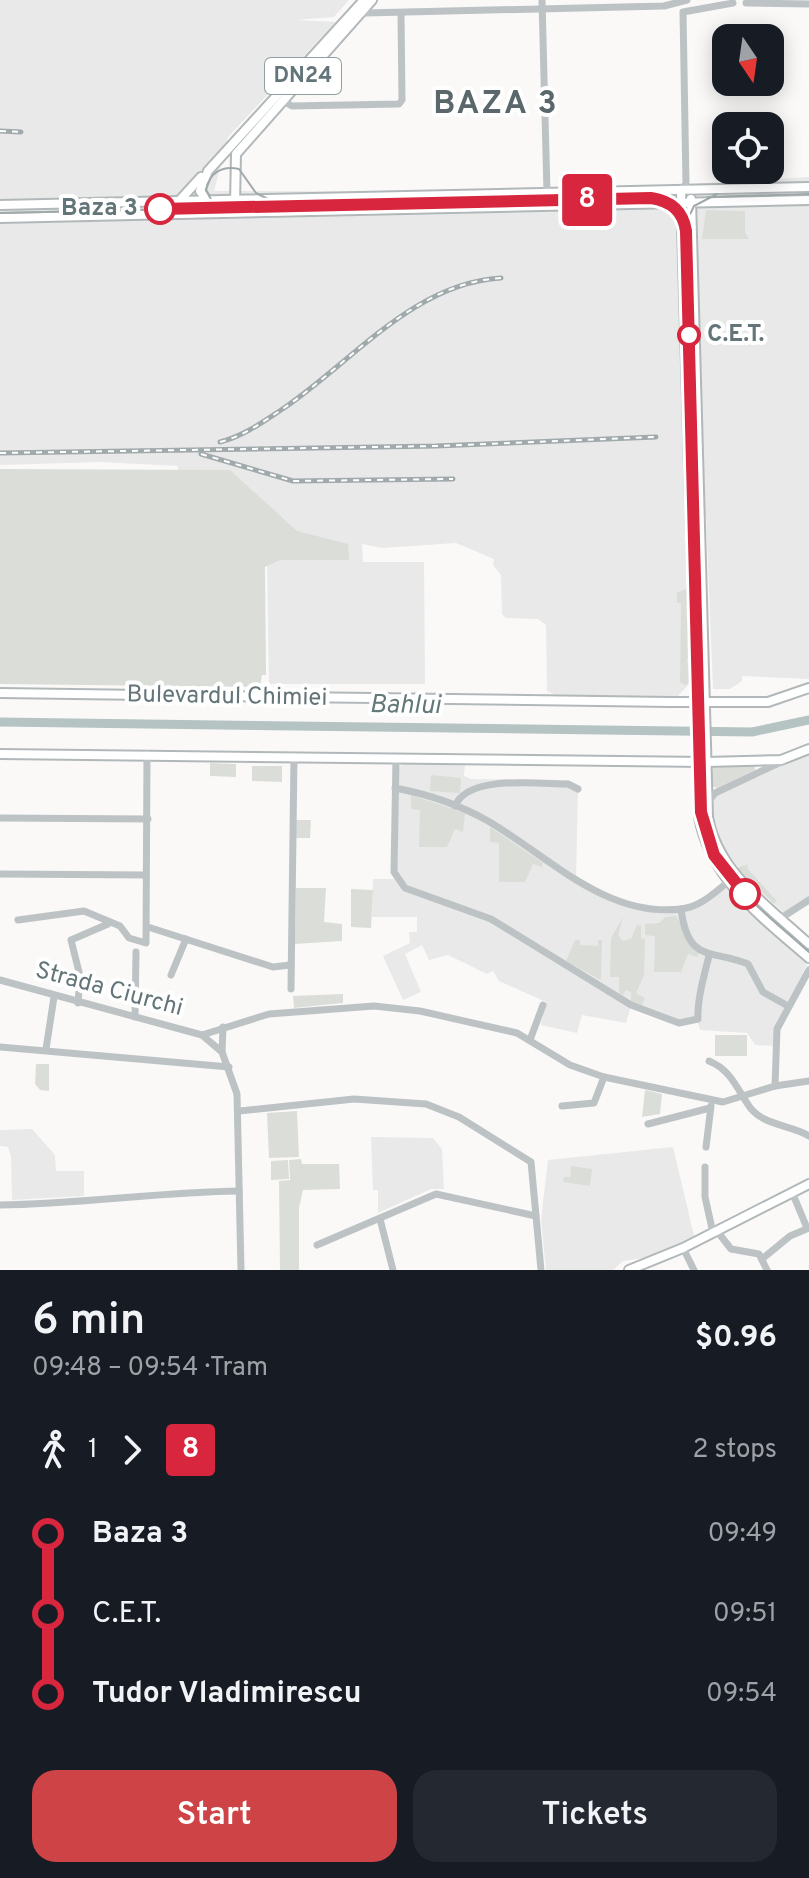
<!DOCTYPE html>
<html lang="en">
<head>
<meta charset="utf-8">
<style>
  body { margin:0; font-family:Overpass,sans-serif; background:#242831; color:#f1f3f6; height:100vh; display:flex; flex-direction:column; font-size:30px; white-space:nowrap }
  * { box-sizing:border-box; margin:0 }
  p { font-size:26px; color:#9ea1a6 }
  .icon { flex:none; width:44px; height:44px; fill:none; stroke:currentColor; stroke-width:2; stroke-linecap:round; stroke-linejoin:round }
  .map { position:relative; height:1270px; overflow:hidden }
  .sheet { display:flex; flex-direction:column; background:#171b24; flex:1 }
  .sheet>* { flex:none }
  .badge { padding:0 16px; border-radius:6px; font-size:28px; line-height:52px }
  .needle { width:52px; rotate:167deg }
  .controls { position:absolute; left:712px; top:24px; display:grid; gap:16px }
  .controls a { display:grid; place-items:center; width:72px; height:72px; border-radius:16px; background:#171b24; box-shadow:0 4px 20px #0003; font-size:40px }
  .map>.badge { position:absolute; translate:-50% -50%; box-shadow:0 0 0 4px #fff }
  .legs { display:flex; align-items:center; gap:12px; height:88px; padding:0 32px; font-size:26px }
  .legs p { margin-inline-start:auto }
  .headline { display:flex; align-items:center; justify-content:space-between; height:136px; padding:0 32px }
  h1 { font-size:44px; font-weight:600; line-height:60px }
  .primary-button { display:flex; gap:16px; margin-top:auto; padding:16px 32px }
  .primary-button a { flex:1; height:92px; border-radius:24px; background:#ce4446; color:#fff; font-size:32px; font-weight:600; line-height:92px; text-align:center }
  .primary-button a+a { background:#242831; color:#f1f3f6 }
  ul { padding:0 32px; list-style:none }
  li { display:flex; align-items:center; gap:28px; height:80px; font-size:30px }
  li i { display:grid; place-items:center; width:12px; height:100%; margin:0 10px; background:currentColor }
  li i::after { content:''; width:20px; height:20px; margin:-10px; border:6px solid; border-radius:50%; background:#171b24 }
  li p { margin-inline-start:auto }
  li:first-child i { background:linear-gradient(#0000 50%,currentColor 0) }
  li:last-child i { background:linear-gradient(currentColor 50%,#0000 0) }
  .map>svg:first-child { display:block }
  .built { fill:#e8e9e8 }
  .green { fill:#dbded8 }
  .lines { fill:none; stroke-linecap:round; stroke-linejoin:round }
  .river { stroke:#b5c3c3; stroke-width:9 }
  .major-casing { stroke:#b2b8ba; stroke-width:12 }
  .minor { stroke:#bdc3c5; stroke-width:7 }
  .major { stroke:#fff; stroke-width:8 }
  .tram { stroke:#a0a9ab; stroke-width:2 }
  .rail-casing { stroke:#a0a9ab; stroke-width:5 }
  .rail { stroke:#fff; stroke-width:2; stroke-dasharray:6; stroke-linecap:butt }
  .line-1-casing { stroke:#fff; stroke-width:18 }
  .line-1 { stroke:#d7263d; stroke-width:12 }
  .stop-1-dot { fill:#fff; stroke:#d7263d; stroke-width:4 }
  .labels { text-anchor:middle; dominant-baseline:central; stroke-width:8; stroke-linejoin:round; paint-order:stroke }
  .shield { fill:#fff; stroke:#929ea1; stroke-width:2 }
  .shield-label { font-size:22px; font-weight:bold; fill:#647579 }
  .stop-label { font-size:24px; font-weight:bold; fill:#647579; stroke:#fff; text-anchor:end }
  .street-label { font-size:24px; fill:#647579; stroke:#fff }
  .water-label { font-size:26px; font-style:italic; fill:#637878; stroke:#fff }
  .district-label { font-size:32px; font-weight:bold; letter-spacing:2px; fill:#5a686b; stroke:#fff }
</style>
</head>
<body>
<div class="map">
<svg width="809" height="1270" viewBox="0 0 809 1270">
  <rect width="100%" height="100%" fill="#faf9f8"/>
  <g class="built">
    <polygon points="0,0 349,0 334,17 296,20 336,22 228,137 214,191 552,192 809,177 809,679 742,676 742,681 730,689 713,689 706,516 684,515 690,683 678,696 557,696 547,691 546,625 538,619 506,618 502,614 501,575 493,565 494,559 456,543 382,548 362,544 363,562 424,562 425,684 269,684 267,563 188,565 178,466 100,462 0,465"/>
    <polygon points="809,749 809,900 786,915 746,878 722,845 713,819 713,799 723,788"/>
    <polygon points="402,764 465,764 464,776 471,779 569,780 569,784 578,789 576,878 632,907 690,907 724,886 808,962 777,1029 775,1046 755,1045 747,1033 700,1030 697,1020 679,1023 631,1006 626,1023 582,1015 577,1033 541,1025 546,1002 499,981 493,971 487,974 448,955 429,960 422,945 405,954 421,992 403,1000 383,956 410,943 409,932 417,932 417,917 372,917 373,879 396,879 398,768"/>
    <polygon points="32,1129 55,1155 56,1171 84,1171 84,1196 12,1200 11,1156 8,1147 0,1146 0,1130"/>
    <polygon points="371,1137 433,1138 442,1149 444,1189 431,1189 378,1213 378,1190 373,1190"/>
    <polygon points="673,1147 694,1236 650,1257 623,1261 613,1270 546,1270 541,1220 548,1160"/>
  </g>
  <g class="green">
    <polygon points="706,210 745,211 745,232 749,239 702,239"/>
    <polygon points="0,469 230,470 297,531 348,544 349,560 280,560 265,567 266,675 262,675 260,687 0,684"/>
    <polygon points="685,589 690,591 692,656 687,659 690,683 685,685 680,682 681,603 677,603 677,593"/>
    <polygon points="210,763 236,764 236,777 210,776"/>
    <polygon points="754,765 755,770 717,788 711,786 713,766"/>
    <polygon points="252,766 282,766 282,782 252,781"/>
    <polygon points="431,775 461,778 460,793 430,791"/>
    <polygon points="411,795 465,813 463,832 455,829 447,847 419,847 420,810 411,809"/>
    <polygon points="296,820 311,820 310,838 296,838"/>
    <polygon points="490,827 543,863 542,867 533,864 525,882 499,882 499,843 490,842"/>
    <polygon points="748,864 747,868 777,901 774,904 737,868"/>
    <polygon points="296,888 326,888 324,922 342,924 342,941 295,944"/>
    <polygon points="351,889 373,890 371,928 351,927"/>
    <polygon points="676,916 699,953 697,957 688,954 681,972 654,972 655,936 645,935 645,924 659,923 665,917"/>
    <polygon points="623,917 618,935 623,941 631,939 637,925 641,925 641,938 645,939 644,975 636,993 645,998 641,1007 631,1002 631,992 626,990 623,995 619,993 619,977 610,977 611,938"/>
    <polygon points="575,940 580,940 580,945 598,946 598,940 602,940 601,980 566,961"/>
    <polygon points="343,994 343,1003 294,1008 293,996"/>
    <rect x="715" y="1035" width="32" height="21"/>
    <polygon points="36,1064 49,1064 49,1091 40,1090 35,1084"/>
    <polygon points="645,1090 662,1094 660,1114 642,1117"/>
    <polygon points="297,1111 299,1157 269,1158 267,1113"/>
    <polygon points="301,1159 302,1164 339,1164 340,1189 303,1190 299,1208 299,1270 280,1270 279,1181 290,1180 289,1160"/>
    <polygon points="288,1160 289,1179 271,1180 271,1161"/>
    <polygon points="571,1166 592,1169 590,1186 563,1182 564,1177 570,1177"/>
  </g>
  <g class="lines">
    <polyline class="river" points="0,722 752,732 809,720"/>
    <g class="major-casing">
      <g id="major">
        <path d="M681 190 699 817C710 879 764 919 809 958"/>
        <path d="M691 199 708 817C717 872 770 908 809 944"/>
        <polyline points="180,200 201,177"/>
        <polyline points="235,204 236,154 372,0"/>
        <polyline points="0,205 809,187"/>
        <polyline points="217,213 200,191 208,171 364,0"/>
        <polyline points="0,218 809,200"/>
        <polyline points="0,693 670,702 768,702 809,688"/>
        <polyline points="0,754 706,762 781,760 809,749"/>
        <polyline points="629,1270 683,1248 809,1184"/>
      </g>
    </g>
    <g class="minor">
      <polyline points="542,0 547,193"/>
      <polyline points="746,3 809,4"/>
      <polyline points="360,8 365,13 664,6 687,0"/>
      <polyline points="278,98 292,106 399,104 402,100 401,13"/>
      <polyline points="681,190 686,184 683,12 733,3"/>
      <path d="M396 758 394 872 405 888 491 919 631 1005 679 1023 698 1019C697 1001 704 975 709 956"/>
      <path d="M395 788C427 794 460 805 488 821 548 856 606 918 681 909 702 907 717 890 733 878"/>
      <polyline points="708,802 715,793 783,761"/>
      <path d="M455 806C468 774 539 784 568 784L578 789"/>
      <polyline points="0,818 148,819"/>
      <polyline points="0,874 146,875"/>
      <path d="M681 909C688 963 710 949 748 964L763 992 788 1006"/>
      <polyline points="781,918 809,900"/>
      <polyline points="18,920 84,911 120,926 129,938 146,943 147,754"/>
      <polyline points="148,927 273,967 290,965"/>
      <polyline points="171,975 186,939"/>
      <polyline points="0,980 202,1035 269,1014 374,1006 420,1011 517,1033 570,1065 604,1077 723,1102 775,1086 809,1081"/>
      <polyline points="291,989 294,756"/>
      <polyline points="78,1003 80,976 71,940 108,924"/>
      <polyline points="135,1017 136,952"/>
      <polyline points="202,1035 222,1052 237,1094 241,1270"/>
      <polyline points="530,1040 543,1005"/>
      <polyline points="0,1047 229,1067"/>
      <polyline points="46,1049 54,997"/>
      <polyline points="222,1052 223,1027"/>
      <path d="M709 1061C729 1069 736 1086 747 1103 760 1126 789 1124 809 1136"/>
      <polyline points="775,1086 777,1029 809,970"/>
      <polyline points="562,1106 594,1103 604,1077"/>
      <polyline points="239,1111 354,1099 426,1104 459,1117 531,1162 541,1270"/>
      <polyline points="648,1124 710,1108"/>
      <polyline points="706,1147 711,1106"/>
      <polyline points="705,1167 705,1197 713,1233"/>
      <polyline points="792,1192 807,1228"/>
      <path d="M0 1205C80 1204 159 1192 239 1191"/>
      <polyline points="380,1219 393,1270"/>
      <polyline points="717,1231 731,1249 759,1254 767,1270"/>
      <polyline points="317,1245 436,1194 536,1216"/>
      <polyline points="683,1248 694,1270"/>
      <polyline points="762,1259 790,1236 809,1228"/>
    </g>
    <use href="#major" class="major"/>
    <g class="tram">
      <path d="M717 194 694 206 686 223 701 812C710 875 765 912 809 952"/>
      <polyline points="654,195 678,205 688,226"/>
      <polyline points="708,197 809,194"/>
      <path d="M225 207 213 203 206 190C209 173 222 165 239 169L256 193 278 204"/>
      <polyline points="0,213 664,198"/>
    </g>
    <g class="rail-casing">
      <g id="rail">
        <polyline points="0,131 21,132"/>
        <path d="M220 442C244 436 264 421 284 408 353 361 414 283 501 278"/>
        <polyline points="0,453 436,446 656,437"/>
        <polyline points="201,454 293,481 453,479"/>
      </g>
    </g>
    <use href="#rail" class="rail"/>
  </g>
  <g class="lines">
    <g class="line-1-casing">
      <path id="line-1" d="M160 209 651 198C671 201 683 211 686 231L701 812 714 855 745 894"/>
    </g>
    <use href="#line-1" class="line-1"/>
  </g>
  <g class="stop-1-dot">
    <circle cx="160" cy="209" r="14"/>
    <circle cx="689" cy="335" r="10"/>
    <circle cx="745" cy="894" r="14"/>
  </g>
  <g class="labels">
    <rect class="shield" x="265" y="58" width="76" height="36" rx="6"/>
    <g class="shield-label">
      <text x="303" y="76">DN24</text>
    </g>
    <g class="stop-label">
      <text x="138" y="209">Baza 3</text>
      <text x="707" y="335" text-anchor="start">C.E.T.</text>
    </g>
    <g class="street-label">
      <text transform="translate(227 697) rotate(1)">Bulevardul Chimiei</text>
      <text transform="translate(109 990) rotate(15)">Strada Ciurchi</text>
    </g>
    <g class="water-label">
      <text transform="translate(405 706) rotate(1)">Bahlui</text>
    </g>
    <g class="district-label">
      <text x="496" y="105">BAZA 3</text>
    </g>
  </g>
</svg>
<div class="controls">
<a><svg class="needle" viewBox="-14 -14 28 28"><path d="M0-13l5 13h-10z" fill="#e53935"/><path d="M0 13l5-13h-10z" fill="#9ea1a6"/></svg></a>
<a><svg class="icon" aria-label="locate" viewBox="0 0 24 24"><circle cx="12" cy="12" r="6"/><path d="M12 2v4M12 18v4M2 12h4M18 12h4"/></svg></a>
</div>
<b class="badge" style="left:587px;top:200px;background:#d7263d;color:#fff">8</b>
</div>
<section class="sheet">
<div class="headline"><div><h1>6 min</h1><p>09:48 – 09:54 · Tram</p></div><b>$0.96</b></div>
<div class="legs"><svg class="icon" aria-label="walk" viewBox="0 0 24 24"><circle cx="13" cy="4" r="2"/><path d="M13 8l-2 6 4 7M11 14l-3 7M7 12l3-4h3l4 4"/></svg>1<svg class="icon" aria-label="forward" viewBox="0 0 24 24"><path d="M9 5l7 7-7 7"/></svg><b class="badge" style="background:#d7263d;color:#fff">8</b><p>2 stops</p></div>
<ul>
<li><i style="color:#d7263d"></i><b>Baza 3</b><p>09:49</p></li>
<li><i style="color:#d7263d"></i><span>C.E.T.</span><p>09:51</p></li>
<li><i style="color:#d7263d"></i><b>Tudor Vladimirescu</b><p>09:54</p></li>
</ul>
<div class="primary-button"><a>Start</a><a>Tickets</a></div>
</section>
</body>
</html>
